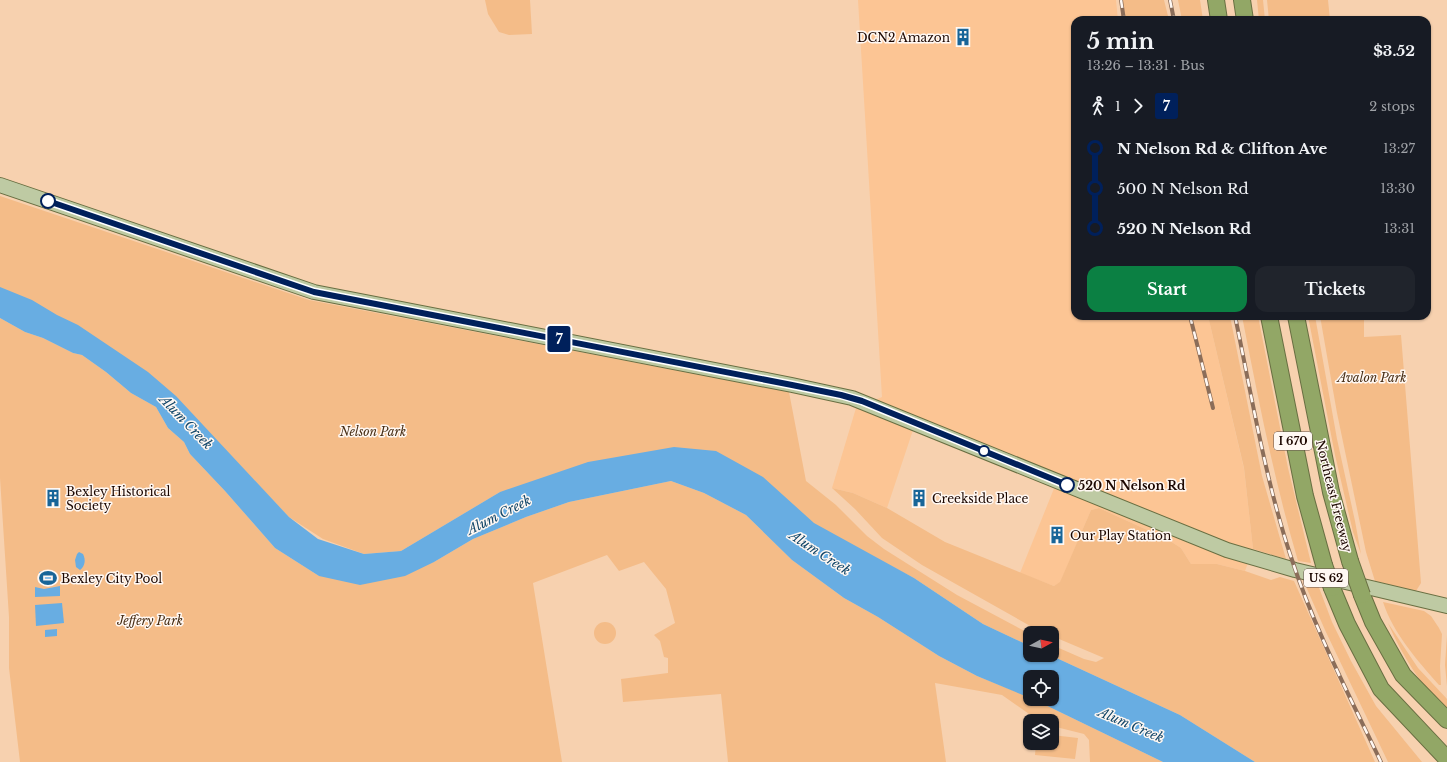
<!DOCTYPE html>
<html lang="en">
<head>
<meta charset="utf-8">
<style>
  body { margin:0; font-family:"Libre Baskerville",serif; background:#20242c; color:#f1f3f6; height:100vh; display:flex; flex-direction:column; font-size:15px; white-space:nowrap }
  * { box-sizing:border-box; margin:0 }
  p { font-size:13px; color:#9ea1a6 }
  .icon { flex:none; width:22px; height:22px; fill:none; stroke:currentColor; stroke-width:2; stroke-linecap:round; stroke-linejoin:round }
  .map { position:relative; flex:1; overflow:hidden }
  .drawer { position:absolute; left:1071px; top:16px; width:360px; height:304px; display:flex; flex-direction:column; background:#171b24; border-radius:12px; box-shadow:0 1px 3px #0004 }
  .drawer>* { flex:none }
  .badge { padding:0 8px; border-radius:3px; font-size:14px; line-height:26px }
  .needle { width:26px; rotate:82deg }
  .controls { position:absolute; left:1023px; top:626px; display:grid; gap:8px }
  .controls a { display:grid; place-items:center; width:36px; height:36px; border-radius:8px; background:#171b24; box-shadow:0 1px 3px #0004; font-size:20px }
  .map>.badge { position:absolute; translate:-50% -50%; box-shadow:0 0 0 2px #fff }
  .legs { display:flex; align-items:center; gap:6px; height:44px; padding:0 16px; font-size:13px }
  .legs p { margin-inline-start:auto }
  .overview { display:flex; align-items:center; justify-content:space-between; height:68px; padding:0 16px }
  h1 { font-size:22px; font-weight:800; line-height:30px }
  .action { display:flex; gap:8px; margin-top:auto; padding:8px 16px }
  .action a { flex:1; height:46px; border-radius:12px; background:#0b8043; color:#fff; font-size:16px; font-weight:800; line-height:46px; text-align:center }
  .action a+a { background:#20242c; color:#f1f3f6 }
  ul { padding:0 16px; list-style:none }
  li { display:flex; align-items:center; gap:14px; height:40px; font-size:15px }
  li i { display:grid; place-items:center; width:6px; height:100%; margin:0 5px; background:currentColor }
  li i::after { content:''; width:10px; height:10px; margin:-5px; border:3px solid; border-radius:50%; background:#171b24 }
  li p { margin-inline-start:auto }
  li:first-child i { background:linear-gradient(#0000 50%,currentColor 0) }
  li:last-child i { background:linear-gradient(currentColor 50%,#0000 0) }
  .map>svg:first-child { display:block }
  .built { fill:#fcc594 }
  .green { fill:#f4bc88 }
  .water { fill:#68ade2 }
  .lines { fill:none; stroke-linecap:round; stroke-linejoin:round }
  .primary-casing { stroke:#696f42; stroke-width:16 }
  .highway-casing { stroke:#696f42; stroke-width:18 }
  .primary { stroke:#becaa3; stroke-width:14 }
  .highway { stroke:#92a766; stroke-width:16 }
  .rail-casing { stroke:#8b6d59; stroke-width:4 }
  .rail { stroke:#fff8f3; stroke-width:2.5; stroke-dasharray:8; stroke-linecap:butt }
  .highway-bridge-casing { stroke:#696f42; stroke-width:18; stroke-linecap:butt }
  .highway-bridge { stroke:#92a766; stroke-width:16 }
  .line-1-casing { stroke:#fff; stroke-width:9 }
  .line-1 { stroke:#00205b; stroke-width:6 }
  .stop-1-dot { fill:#fff; stroke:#00205b; stroke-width:2 }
  .labels { text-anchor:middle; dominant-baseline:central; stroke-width:3; stroke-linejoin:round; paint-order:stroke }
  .shield { fill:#fff8f3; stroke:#604f49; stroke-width:1 }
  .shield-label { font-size:11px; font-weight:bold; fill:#1c0700 }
  .poi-label { font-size:12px; fill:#1c0700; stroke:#fff8f3; text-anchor:start }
  .park-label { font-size:12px; font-style:italic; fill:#482e15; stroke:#fff8f3 }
  .stop-label { font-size:12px; font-weight:bold; fill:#1c0700; stroke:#fff8f3; text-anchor:start }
  .street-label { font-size:12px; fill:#1c0700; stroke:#fff8f3 }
  .water-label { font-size:13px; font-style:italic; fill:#114669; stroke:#fff8f3 }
</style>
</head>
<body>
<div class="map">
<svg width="1447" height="762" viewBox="0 0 1447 762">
  <rect width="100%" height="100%" fill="#f7d1af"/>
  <polygon class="built" points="858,0 1116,0 1118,20 1075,20 1075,316 1208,316 1244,469 1253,549 1245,571 1217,564 1191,564 1181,548 1167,539 1099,508 1091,510 1060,583 1054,586 1020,573 1055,486 914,427 887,508 853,493 832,488 856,408 882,397"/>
  <g class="green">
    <polygon points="485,0 530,0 532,34 509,35 499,32 488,14"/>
    <polygon points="1121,0 1164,0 1169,20 1121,20"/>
    <polygon points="1178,0 1200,0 1203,20 1182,20"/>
    <polygon points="1257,0 1263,0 1265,20 1259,20"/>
    <polygon points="1267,0 1328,0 1330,20 1269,20"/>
    <polygon points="0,196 309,300 789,392 806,481 836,505 867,536 884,549 957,595 1030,634 1030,646 983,624 914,578 712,473 500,492 401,551 364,554 323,539 289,517 210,434 128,371 0,315"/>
    <polygon points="1208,316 1230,316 1262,476 1286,559 1253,549 1244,468"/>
    <path d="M1242 316H1258L1288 468 1311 563 1298 561C1274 480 1258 398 1242 316Z"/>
    <polygon points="1308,316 1315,316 1337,439 1355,521 1361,554 1353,532 1335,455"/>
    <polygon points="1320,316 1364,316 1364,337 1401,335 1421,583 1416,591 1375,581 1374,578 1366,552 1337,413"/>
    <polygon points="0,318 25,332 43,338 73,353 82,355 106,372 131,393 156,407 168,428 184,442 190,454 225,491 275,548 319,576 434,562 473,539 526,517 569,502 671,481 704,493 746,515 792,560 844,598 878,617 939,656 977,676 1027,696 1030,699 1033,699 1163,762 1090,762 1089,740 1084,734 1052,726 1052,721 1039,721 1002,695 935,683 946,762 728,762 721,694 623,702 621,679 668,673 668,658 664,657 660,641 654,635 675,623 666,589 644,562 619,571 607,555 533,583 562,762 20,762 9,668 9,617 0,478"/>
    <polygon points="832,488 853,493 887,508 945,542 1054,586 1060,582 1091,510 1099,508 1167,539 1181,548 1191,564 1217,564 1245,571 1271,580 1280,577 1294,581 1375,762 1255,762 1180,715 1050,655 1052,655 1052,645 1084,659 1096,662 1104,658 1052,636 1052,633 1046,633 1032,627 922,565 882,538 855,509"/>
    <polygon points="1304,582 1318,585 1332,622 1351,661 1376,706 1422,762 1388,762 1325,630"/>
    <path d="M1383 602 1424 611 1431 616 1439 628 1442 634 1440 666 1441 685H1439C1417 660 1393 633 1383 602Z"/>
    <circle cx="605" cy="633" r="11"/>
    <path d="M1388 623 1418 668 1447 699V716C1424 687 1402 657 1388 623Z"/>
    <polygon points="1447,635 1447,686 1445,665"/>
    <polygon points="1052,735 1078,738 1075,759 1035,755 1036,743 1052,743"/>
  </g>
  <g class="water">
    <polygon points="0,287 32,300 57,315 78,325 148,372 176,396 289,517 318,539 364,554 401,551 500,492 588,462 674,447 716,451 763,477 814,523 914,578 983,624 1030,646 1030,655 1050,655 1180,715 1255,762 1163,762 1033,699 1052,699 1052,677 1030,677 1030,698 977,676 939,656 878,617 844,598 792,560 746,515 704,493 671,481 569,502 526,517 473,539 434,562 405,576 360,585 319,576 275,548 225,491 190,454 184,442 168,428 156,407 131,393 106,372 82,355 73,353 43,338 25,332 0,318"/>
    <path d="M79 552 83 554C86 560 85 566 80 570L76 567 75 560 77 554Z"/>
    <polygon points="48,570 54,571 55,581 40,583 39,572"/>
    <polygon points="60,586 60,596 35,597 35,587 44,589"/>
    <polygon points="62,603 64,623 36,626 35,605"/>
    <polygon points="57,629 57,636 45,637 45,630"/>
  </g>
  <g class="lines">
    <g class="primary-casing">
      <polyline id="primary" points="0,185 314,292 792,385 852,398 1227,550 1295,570 1447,606"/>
    </g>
    <g class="highway-casing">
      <g id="highway">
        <polyline points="1216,0 1219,20"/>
        <polyline points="1242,0 1245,20"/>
        <polyline points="1269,316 1305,496 1324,565"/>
        <polyline points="1296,316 1331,492 1350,561"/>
        <polyline points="1332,588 1347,624 1381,689 1447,759"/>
        <polyline points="1362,595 1373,622 1403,675 1447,720"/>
      </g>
    </g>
    <use href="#primary" class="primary"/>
    <use href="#highway" class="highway"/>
    <g class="rail-casing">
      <g id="rail">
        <polyline points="1121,0 1124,20"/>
        <polyline points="1170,0 1174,20"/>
        <polyline points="1190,316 1213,408"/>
        <path d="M1235 316C1252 397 1265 479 1291 557 1314 628 1349 695 1381 762"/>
      </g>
    </g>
    <use href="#rail" class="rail"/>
    <g class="highway-bridge-casing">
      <g id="highway-bridge">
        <polyline points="1350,561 1362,595"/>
        <polyline points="1324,565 1332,588"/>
      </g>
    </g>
    <use href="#highway-bridge" class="highway-bridge"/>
  </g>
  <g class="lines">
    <g class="line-1-casing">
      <polyline id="line-1" points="48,201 314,292 792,385 841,395 862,401 1067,485"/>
    </g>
    <use href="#line-1" class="line-1"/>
  </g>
  <defs>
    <g id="building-bare" transform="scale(1.38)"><path d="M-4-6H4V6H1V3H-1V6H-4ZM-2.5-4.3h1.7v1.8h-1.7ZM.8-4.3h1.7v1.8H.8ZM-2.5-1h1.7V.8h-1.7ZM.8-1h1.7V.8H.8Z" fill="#186598" stroke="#fff8f3" stroke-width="2.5" paint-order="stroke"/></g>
    <g id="stadium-bare" transform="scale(1.38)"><path d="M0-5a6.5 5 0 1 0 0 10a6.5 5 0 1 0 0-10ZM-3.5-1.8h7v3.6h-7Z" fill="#186598" stroke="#fff8f3" stroke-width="2.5" paint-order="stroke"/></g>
  </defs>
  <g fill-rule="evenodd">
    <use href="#building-bare" x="963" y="37"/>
    <use href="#building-bare" x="53" y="498"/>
    <use href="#building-bare" x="919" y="498"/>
    <use href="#building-bare" x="1057" y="535"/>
    <use href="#stadium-bare" x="48" y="578"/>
  </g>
  <g class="stop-1-dot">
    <circle cx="48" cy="201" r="7"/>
    <circle cx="984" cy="451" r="5"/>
    <circle cx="1067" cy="485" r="7"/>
  </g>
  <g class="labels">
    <g class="shield">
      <rect x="1274" y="432" width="38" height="18" rx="3"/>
      <rect x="1304" y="569" width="44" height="18" rx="3"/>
    </g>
    <g class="shield-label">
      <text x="1293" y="441">I 670</text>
      <text x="1326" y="578">US 62</text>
    </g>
    <g class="poi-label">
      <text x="950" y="37" text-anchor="end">DCN2 Amazon</text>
      <text x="66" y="491">Bexley Historical<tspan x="66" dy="14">Society</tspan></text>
      <text x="932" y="498">Creekside Place</text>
      <text x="1070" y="535">Our Play Station</text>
      <text x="61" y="578">Bexley City Pool</text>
    </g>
    <g class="park-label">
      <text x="1372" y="377">Avalon Park</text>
      <text x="373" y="431">Nelson Park</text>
      <text x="150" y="620">Jeffery Park</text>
    </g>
    <g class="stop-label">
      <text x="1078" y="485">520 N Nelson Rd</text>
    </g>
    <g class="street-label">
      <text transform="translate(1334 496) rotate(76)">Northeast Freeway</text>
    </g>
    <g class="water-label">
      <text transform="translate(186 422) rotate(46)">Alum Creek</text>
      <text transform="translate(499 515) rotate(-27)">Alum Creek</text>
      <text transform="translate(820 553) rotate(33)">Alum Creek</text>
      <text transform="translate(1131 725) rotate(23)">Alum Creek</text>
    </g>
  </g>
</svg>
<div class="controls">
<a><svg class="needle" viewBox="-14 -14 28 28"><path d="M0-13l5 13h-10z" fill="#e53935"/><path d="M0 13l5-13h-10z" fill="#9ea1a6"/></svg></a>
<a><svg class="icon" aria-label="locate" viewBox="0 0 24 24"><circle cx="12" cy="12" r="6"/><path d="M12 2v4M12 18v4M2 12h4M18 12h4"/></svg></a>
<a><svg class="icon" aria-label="layers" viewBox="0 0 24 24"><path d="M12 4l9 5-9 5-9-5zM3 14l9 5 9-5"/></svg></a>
</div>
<b class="badge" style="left:559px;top:339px;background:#00205b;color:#fff">7</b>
<section class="drawer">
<div class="overview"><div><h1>5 min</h1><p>13:26 – 13:31 · Bus</p></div><b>$3.52</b></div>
<div class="legs"><svg class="icon" aria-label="walk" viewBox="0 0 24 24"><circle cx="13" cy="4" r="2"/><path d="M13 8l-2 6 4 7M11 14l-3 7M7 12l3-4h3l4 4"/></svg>1<svg class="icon" aria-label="forward" viewBox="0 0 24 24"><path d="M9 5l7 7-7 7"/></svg><b class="badge" style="background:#00205b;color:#fff">7</b><p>2 stops</p></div>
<ul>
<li><i style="color:#00205b"></i><b>N Nelson Rd &amp; Clifton Ave</b><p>13:27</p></li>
<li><i style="color:#00205b"></i><span>500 N Nelson Rd</span><p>13:30</p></li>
<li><i style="color:#00205b"></i><b>520 N Nelson Rd</b><p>13:31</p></li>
</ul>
<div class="action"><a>Start</a><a>Tickets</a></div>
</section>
</div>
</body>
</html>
